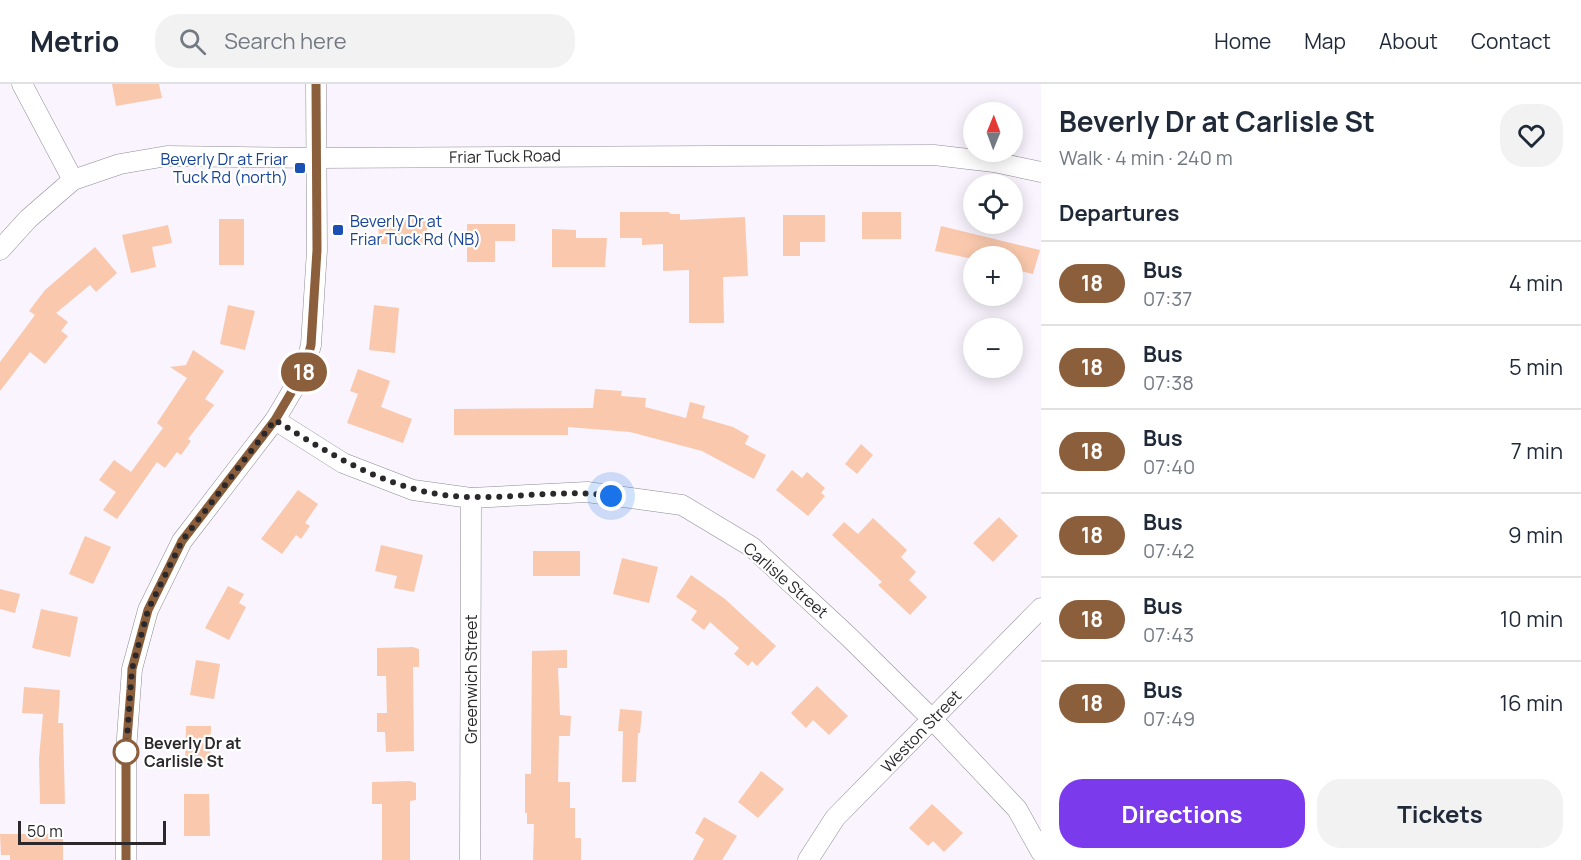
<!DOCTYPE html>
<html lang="en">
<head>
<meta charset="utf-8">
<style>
  body { margin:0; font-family:Manrope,sans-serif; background:#f2f2f3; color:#1f2937; height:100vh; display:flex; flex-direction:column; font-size:22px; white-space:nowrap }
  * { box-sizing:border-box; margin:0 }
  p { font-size:20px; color:#747a83 }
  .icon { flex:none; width:33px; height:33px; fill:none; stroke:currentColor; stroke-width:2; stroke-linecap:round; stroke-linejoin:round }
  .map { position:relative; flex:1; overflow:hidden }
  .drawer { display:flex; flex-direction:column; background:#fff; width:540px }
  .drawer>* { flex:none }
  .badge { padding:0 12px; border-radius:20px; font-size:21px; line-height:39px }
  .needle { width:39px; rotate:1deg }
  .buttons { position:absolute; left:963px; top:18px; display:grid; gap:12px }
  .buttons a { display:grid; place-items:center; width:60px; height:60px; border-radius:50%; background:#fff; box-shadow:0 3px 15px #0003; font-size:30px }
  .scale { position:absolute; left:18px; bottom:15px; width:148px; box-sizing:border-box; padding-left:6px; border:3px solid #2a282b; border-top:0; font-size:16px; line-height:21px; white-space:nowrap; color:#2a282b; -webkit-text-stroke:4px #fff; paint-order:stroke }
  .you { position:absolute; width:30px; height:30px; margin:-15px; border:4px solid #fff; border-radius:50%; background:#1a73e8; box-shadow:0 0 0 9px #1a73e833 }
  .map>.badge { position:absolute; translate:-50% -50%; box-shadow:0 0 0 3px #fff }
  h2 { padding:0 18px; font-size:22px; line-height:54px }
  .round { display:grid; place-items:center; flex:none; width:63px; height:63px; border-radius:24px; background:#f2f2f3 }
  .head { display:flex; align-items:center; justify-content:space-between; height:102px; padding:0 18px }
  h1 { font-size:28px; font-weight:700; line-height:45px }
  .button { display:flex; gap:12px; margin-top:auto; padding:12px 18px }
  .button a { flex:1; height:69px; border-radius:24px; background:#7c3aed; color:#fff; font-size:24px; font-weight:700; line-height:69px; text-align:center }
  .button a+a { background:#f2f2f3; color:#1f2937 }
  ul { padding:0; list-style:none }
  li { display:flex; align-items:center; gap:18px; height:84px; padding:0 18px; border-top:2px solid #e0e1e3 }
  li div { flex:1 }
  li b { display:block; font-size:22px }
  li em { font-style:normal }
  li .badge { min-width:66px; font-weight:700; text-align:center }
  header { display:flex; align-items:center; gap:36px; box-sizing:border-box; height:84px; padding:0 30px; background:#fff; border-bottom:2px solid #e0e1e3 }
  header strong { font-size:28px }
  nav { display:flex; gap:33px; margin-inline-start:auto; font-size:21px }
  .search { width:420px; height:54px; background:#f2f2f3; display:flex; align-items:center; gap:15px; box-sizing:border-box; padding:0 21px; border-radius:24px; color:#747a83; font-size:22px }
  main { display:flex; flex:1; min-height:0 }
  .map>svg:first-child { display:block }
  .building { fill:#fac9ad }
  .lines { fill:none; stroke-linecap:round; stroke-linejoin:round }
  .minor-casing { stroke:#908b94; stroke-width:21 }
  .minor { stroke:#fff; stroke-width:20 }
  .line-casing { stroke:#fff; stroke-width:14 }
  .line { stroke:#8b5e3c; stroke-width:9 }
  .walk { stroke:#2a282b; stroke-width:6; stroke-dasharray:0 10.8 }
  .transit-dot { fill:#1a4fb4; stroke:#fff; stroke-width:2 }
  .stop-dot { fill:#fff; stroke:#8b5e3c; stroke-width:3 }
  .labels { text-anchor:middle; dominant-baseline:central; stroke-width:4.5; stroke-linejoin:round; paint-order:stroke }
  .street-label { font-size:16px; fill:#2a282b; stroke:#fff }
  .transit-label { font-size:16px; fill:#164399; stroke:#fff; text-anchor:end }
  .stop-label { font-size:16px; font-weight:bold; fill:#2a282b; stroke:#fff; text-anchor:start }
</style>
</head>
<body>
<header>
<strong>Metrio</strong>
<div class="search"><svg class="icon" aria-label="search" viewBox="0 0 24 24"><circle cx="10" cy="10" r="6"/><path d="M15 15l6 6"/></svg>Search here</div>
<nav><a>Home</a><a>Map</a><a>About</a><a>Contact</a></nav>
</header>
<main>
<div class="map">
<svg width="1041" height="776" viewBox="0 0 1041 776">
  <rect width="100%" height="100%" fill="#f9f4fd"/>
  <g class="building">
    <polygon points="112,0 159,0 162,14 116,22"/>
    <polygon points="620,128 669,128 670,130 680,130 680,136 745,133 748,192 723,193 724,239 689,239 689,186 663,187 663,160 642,161 642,154 620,154"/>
    <rect x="862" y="128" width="39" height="27"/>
    <polygon points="783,131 825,131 825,158 800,158 800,172 783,172"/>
    <polygon points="378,134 427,135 427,161 379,160"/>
    <rect x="219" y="135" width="25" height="46"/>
    <polygon points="467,140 515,140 515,157 495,157 495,178 467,178"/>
    <polygon points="168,141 172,159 152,163 156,183 131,189 122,151"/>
    <polygon points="941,142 1040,166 1033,190 1012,185 1012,172 973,172 973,175 935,167"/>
    <polygon points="552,145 576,146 576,154 607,154 605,183 552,183"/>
    <polygon points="95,163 117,189 96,208 90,201 56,229 68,238 61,247 68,252 45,280 30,268 0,307 0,278 35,231 29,227 45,206"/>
    <polygon points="228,221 255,227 245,266 220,260"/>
    <polygon points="374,221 399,224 395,269 369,266"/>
    <polygon points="193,266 224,287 205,315 214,321 188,355 191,357 181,371 177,368 165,384 157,378 117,435 103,426 116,408 99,396 114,376 131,388 163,344 157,339 187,294 170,283 186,281"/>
    <polygon points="358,285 390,297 381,323 412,335 403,359 347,339 358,310 350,307"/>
    <polygon points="595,305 622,307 621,312 646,314 645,323 686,334 690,318 705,322 702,334 733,343 749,352 745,360 766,371 754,395 702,367 630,348 568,343 568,351 454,351 454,325 593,324"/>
    <polygon points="861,360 873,371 857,390 845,380"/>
    <polygon points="792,386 802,394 807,388 825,404 821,409 825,412 808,432 776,406"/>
    <polygon points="298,406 318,420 305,439 310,442 301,455 296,451 282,470 261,455"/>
    <polygon points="999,433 1018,452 993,478 973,459"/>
    <polygon points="873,434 907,466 901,473 916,488 909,496 927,513 910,531 878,501 882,498 832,451 844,438 858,450"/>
    <polygon points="85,452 111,463 93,500 69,490"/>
    <polygon points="381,461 423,471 414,508 394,504 397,492 375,487"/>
    <rect x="533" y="467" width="47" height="25"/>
    <polygon points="622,474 658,483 649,519 613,510"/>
    <polygon points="691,491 725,515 776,562 757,582 752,577 748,582 734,570 739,564 710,538 704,546 691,536 697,527 676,513"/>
    <polygon points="228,502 244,510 239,519 246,523 229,556 205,544"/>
    <polygon points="0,505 20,510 15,529 0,525"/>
    <polygon points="41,525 78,533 70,573 32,564"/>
    <polygon points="413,563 419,565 419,583 413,583 414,667 386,668 385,648 377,648 377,629 387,629 386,592 377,592 377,564"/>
    <polygon points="567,566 567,584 558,584 560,631 571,632 570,652 559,652 558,698 570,698 570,724 575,724 575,754 581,754 581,776 533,776 534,740 527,740 527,729 525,729 525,690 531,690 532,567"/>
    <polygon points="196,576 220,580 214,615 190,611"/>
    <polygon points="817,602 848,632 829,651 813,636 806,644 791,629"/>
    <polygon points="24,603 60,606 58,639 63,639 65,720 40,720 39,674 43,630 22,629"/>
    <polygon points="620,625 642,627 640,649 638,649 636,698 622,698 623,647 618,647"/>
    <polygon points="186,642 211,642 210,680 185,680"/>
    <polygon points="761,687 784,705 758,734 738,718"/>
    <polygon points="410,697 416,699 416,716 410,717 410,776 382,776 382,720 372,720 372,698"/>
    <polygon points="184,710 209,710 210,752 184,752"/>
    <polygon points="932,720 963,749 944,768 933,757 928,762 909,744"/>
    <polygon points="704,733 737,752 722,776 693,776 704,755 695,749"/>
    <polygon points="0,750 63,750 63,776 10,776 10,771 1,771"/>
  </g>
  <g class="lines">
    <g class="minor-casing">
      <g id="minor">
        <polyline points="22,0 73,96"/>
        <polyline points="0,166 28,135 73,96 120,80 167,72 315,74 934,71 994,78 1041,88"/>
        <polyline points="275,336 343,379 413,406 471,414 587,408 682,421 752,463 848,552 932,635 1017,725 1041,768"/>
        <polyline points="126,776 126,667 132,585 148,526 182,457 275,336 304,287 311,261 317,166 316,0"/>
        <polyline points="470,776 471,414"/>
        <polyline points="808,776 835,734 1041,524"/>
      </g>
    </g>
    <use href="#minor" class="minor"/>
  </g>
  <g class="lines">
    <g class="line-casing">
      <polyline id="line" points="126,776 126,667 131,605 132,585 148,526 182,457 275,336 304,287 311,261 317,166 316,0"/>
    </g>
    <use href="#line" class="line"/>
    <path class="walk" d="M126 668 132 585 148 526 182 457 275 336C336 374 399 413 473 413 519 414 565 405 611 412"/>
  </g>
  <g class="transit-dot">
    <rect x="294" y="78" width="12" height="12" rx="3"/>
    <rect x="332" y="140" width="12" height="12" rx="3"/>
  </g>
  <circle class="stop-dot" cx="126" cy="668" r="12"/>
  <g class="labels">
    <g class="street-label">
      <text transform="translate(505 72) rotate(-1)">Friar Tuck Road</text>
      <text transform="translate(786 496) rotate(41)">Carlisle Street</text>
      <text transform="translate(471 595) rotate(-90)">Greenwich Street</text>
      <text transform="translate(921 647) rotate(-46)">Weston Street</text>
    </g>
    <g class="transit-label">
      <text x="288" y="75">Beverly Dr at Friar<tspan x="288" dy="18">Tuck Rd (north)</tspan></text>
      <text x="350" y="137" text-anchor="start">Beverly Dr at<tspan x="350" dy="18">Friar Tuck Rd (NB)</tspan></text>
    </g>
    <g class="stop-label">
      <text x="144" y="659">Beverly Dr at<tspan x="144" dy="18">Carlisle St</tspan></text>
    </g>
  </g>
</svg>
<div class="buttons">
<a><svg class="needle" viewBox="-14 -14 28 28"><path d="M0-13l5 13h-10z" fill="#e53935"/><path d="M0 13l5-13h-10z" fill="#747a83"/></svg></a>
<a><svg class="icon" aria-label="locate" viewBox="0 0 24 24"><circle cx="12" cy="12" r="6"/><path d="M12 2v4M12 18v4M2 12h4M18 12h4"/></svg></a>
<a>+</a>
<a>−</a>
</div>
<div class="scale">50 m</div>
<div class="you" style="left:611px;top:412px"></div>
<b class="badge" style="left:304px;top:288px;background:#8b5e3c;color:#fff">18</b>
</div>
<section class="drawer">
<div class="head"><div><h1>Beverly Dr at Carlisle St</h1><p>Walk · 4 min · 240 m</p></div><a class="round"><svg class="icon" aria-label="heart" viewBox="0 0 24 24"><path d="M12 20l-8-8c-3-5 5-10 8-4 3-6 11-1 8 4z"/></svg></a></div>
<h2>Departures</h2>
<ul>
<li><span class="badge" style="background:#8b5e3c;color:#fff">18</span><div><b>Bus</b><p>07:37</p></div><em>4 min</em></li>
<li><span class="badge" style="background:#8b5e3c;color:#fff">18</span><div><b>Bus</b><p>07:38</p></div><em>5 min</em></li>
<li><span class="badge" style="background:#8b5e3c;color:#fff">18</span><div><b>Bus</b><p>07:40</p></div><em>7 min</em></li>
<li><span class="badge" style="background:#8b5e3c;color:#fff">18</span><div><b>Bus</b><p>07:42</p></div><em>9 min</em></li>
<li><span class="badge" style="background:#8b5e3c;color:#fff">18</span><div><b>Bus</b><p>07:43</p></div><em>10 min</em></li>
<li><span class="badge" style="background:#8b5e3c;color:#fff">18</span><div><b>Bus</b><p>07:49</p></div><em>16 min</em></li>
</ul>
<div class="button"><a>Directions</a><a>Tickets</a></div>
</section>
</main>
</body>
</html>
